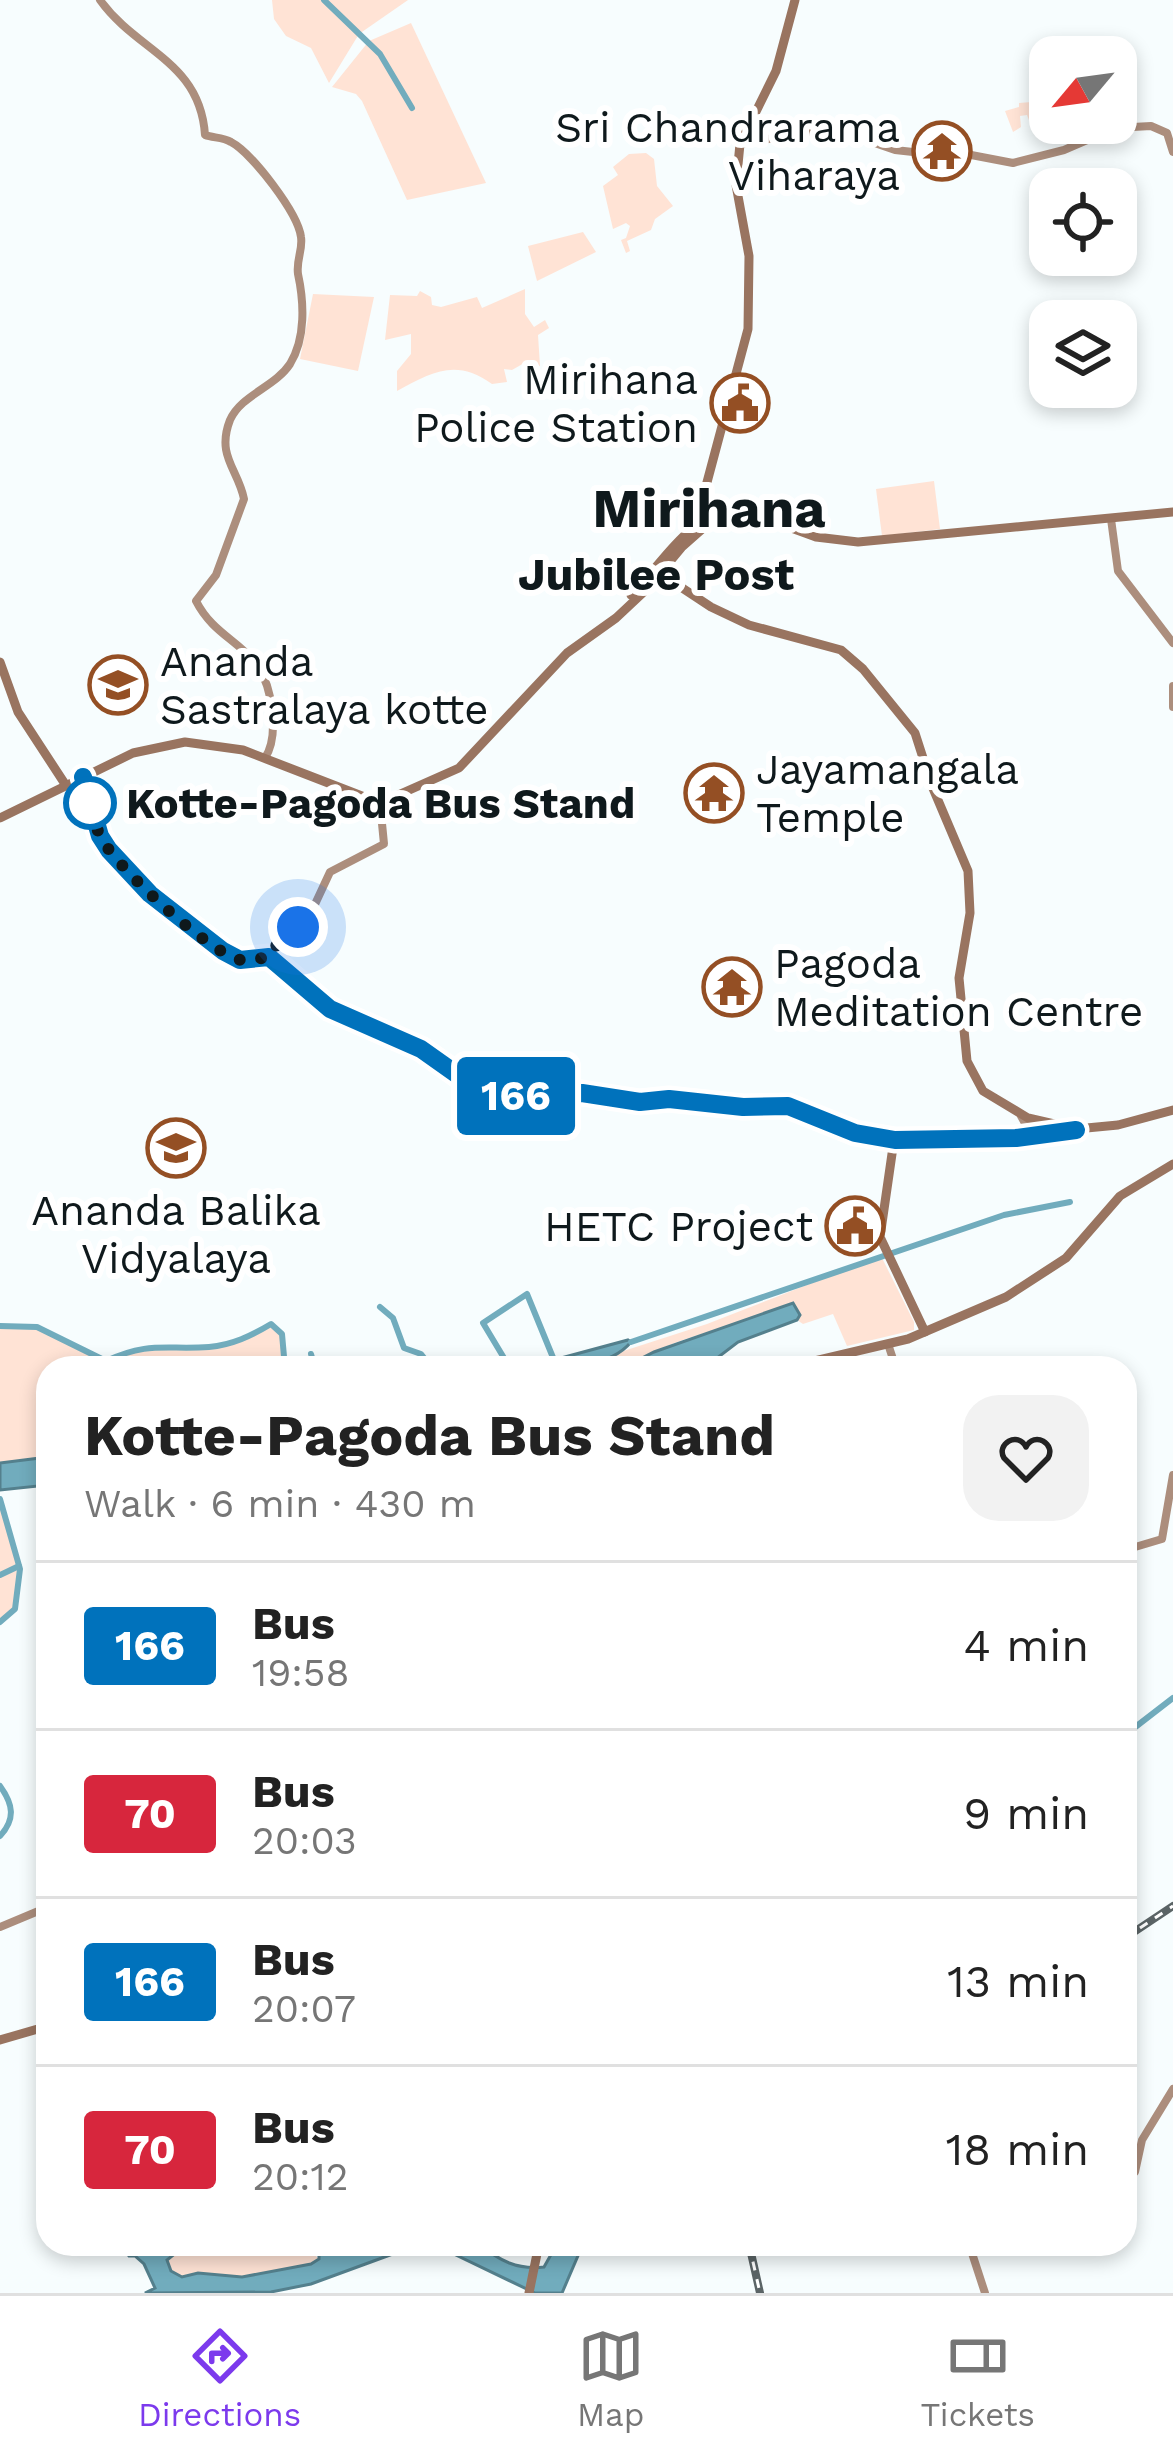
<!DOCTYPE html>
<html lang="en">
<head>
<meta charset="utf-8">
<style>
  body { margin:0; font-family:"Work Sans",sans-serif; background:#f2f2f2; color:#222; height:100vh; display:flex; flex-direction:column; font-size:45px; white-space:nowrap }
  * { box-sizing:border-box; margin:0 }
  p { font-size:39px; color:#767676 }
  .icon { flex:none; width:66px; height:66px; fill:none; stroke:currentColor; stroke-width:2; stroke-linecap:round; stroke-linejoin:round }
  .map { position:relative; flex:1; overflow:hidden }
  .panel { position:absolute; left:36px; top:1356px; width:1101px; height:900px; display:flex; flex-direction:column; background:#fff; border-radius:36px; box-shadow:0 6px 18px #0003 }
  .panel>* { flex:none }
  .badge { padding:0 24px; border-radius:9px; font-size:42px; line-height:78px }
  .needle { width:78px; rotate:241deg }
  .fabs { position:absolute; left:1029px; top:36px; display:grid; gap:24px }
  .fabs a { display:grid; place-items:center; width:108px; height:108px; border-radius:24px; background:#fff; box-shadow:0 6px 18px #0003; font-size:60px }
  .you { position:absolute; width:60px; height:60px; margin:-30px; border:9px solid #fff; border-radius:50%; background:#1a73e8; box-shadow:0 0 0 18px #1a73e833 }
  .map>.badge { position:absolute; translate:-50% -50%; box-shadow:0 0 0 6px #fff }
  .round { display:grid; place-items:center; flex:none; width:126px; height:126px; border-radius:36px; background:#f2f2f2 }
  .head { display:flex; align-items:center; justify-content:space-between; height:204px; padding:0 48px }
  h1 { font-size:57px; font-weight:700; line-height:90px }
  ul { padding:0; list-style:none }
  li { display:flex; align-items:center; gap:36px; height:168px; padding:0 48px; border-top:3px solid #e0e0e0 }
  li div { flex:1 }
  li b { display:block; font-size:45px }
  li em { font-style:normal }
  li .badge { min-width:132px; font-weight:700; text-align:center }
  .dock { display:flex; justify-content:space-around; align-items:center; height:168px; border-top:3px solid #e0e0e0; background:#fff; font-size:33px; color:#767676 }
  .dock a { display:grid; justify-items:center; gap:6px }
  .dock .active { color:#7c3aed }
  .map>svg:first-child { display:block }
  .green { fill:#ffe3d5 }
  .water { fill:#71acbd; stroke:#54808d; stroke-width:3 }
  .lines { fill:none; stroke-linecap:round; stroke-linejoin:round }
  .canal { stroke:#71acbd; stroke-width:6 }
  .secondary { stroke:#ac8e7d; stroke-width:8 }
  .primary { stroke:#997460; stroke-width:9 }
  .rail-casing { stroke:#5b6466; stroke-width:8 }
  .rail { stroke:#fff; stroke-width:3; stroke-dasharray:9; stroke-linecap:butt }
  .line-casing { stroke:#fff; stroke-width:27 }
  .line { stroke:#0072bc; stroke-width:18 }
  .walk { stroke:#0f191c; stroke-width:12; stroke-dasharray:0 21.6 }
  .stop-dot { fill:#fff; stroke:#0072bc; stroke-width:6 }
  .labels { text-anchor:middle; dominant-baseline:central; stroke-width:12; stroke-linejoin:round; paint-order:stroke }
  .poi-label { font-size:42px; fill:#0f191c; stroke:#fff; text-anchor:end }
  .stop-label { font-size:42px; font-weight:bold; fill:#0f191c; stroke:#fff; text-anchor:start }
  .neighbourhood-label { font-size:45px; font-weight:bold; fill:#0f191c; stroke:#fff }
  .district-label { font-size:54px; font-weight:bold; fill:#0f191c; stroke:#fff }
</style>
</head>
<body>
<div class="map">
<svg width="1173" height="2293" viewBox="0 0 1173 2293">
  <rect width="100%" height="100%" fill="#f7fdfe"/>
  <g class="green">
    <polygon points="272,0 408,0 359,34 329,83 311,48 286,36 274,19"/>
    <polygon points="411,23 486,183 407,200 362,101 356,94 332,87 369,41"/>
    <polygon points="1044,101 1050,102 1050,123 1067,123 1033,130 1027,115 1020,116 1021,127 1013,132 1005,111 1019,107 1019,103"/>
    <polygon points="646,153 654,159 657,186 673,206 655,219 651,230 627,241 630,251 626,253 621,240 626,238 630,226 626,223 613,229 603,186 618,175 613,167 629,154"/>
    <polygon points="583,232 596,252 537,281 528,246"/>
    <path d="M525 289V314L534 327 545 320 549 328 538 335 540 366 526 362 512 370 504 369 507 382 492 384C456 358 432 372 397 391V371L411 354V334L385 340 390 295 417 296 420 291 431 297 432 305 441 307 477 297 482 308Z"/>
    <polygon points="313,294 374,297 358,371 300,359"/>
    <polygon points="934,481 940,529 882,536 876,489"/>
    <path d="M881 1256 914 1322V1330L847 1346 833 1314 803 1324 797 1320 800 1315C748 1325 690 1330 644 1358L643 1368H571L707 1324Z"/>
    <path d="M271 1324 282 1334 285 1368H48V1457L0 1463V1326L37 1327 106 1361C151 1340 165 1350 209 1347 232 1345 251 1335 271 1324Z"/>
    <polygon points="0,1499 20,1569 15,1609 0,1622"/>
    <polygon points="187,2244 303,2244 319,2259 311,2264 242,2277 199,2273 182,2277 170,2271 167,2261 174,2251"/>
  </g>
  <g class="water">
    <polygon points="793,1303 800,1315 797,1320 738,1342 704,1368 642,1366 644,1357 654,1352"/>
    <path d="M628 1340 631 1342C608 1370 557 1368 524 1368Z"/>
    <polygon points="48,1457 48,1485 0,1490 0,1463"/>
    <polygon points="120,2244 143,2244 149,2252 164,2244 187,2244 167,2260 171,2271 182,2277 198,2273 242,2277 311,2264 319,2259 319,2249 335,2244 420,2244 311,2284 271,2292 145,2293 155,2288 144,2264 135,2256 129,2256"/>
    <path d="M433 2244H479C500 2261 517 2270 544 2267L557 2244H583L562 2293H535Z"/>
  </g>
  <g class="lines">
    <g class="canal">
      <polyline points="324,0 380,54 412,108"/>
      <polyline points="380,1307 393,1318 404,1348 421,1354 432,1368"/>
      <path d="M0 1326 37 1327 106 1361C149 1341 166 1350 209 1347 232 1345 251 1336 271 1324L282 1334 285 1368"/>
      <polyline points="631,1342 1004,1215 1070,1202"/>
      <polyline points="311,1354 315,1368"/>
      <polyline points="510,1368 483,1323 527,1294 554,1360"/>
      <polyline points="0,1499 20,1569 15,1609 0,1622"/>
      <polyline points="0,1575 19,1566"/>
      <polyline points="1125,1735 1173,1698"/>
      <path d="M0 1786C13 1804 16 1819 0 1836"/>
      <polyline points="310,2244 319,2249"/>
    </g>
    <g class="secondary">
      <path d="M100 0C137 52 200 61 205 135 213 138 223 137 231 142 252 153 298 213 301 237 303 250 296 260 298 274 304 302 306 338 290 364 275 387 241 395 230 420 216 456 238 469 244 499L216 575 196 601C220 648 265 642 272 710 274 726 274 744 265 758"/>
      <polyline points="740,144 831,128 895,150 949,156 966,154 1013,163 1064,150 1115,128 1151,126 1167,133 1173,152"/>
      <polyline points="1111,519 1118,571 1173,643"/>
      <polyline points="1173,686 1173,707"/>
      <polyline points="269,957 278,943 310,915 330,872 384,844 380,803"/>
      <polyline points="1017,1132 1026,1125 1021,1116"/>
      <polyline points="888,1344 896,1368"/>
      <polyline points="1125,1550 1162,1539 1173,1475"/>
      <polyline points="0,1927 48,1907"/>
      <polyline points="1125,2178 1135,2172 1142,2140 1173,2089"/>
      <polyline points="969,2244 985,2293"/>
    </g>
    <g class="primary">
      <polyline points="764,518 816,537 858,542 1173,512"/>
      <polyline points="706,521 706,486 748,329 749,256 736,185 740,144 776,71 795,0"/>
      <polyline points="658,572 711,607 749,625 841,650 863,669 915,733 932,786 968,871 970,913 959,978 967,1061 983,1091 1028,1118 1076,1129 1118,1125 1173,1110"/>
      <path d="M631 595C664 563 686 515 736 511"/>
      <polyline points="0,662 18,712 65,784"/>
      <polyline points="83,777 99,836 150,894 223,951 240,960 269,957 330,1009 421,1049 476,1088 493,1095 582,1093 640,1102 669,1099 743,1107 788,1106 842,1129 894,1140 1016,1138 1076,1129"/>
      <polyline points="0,818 133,753 185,742 243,750 380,803 459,768 567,653 616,618 648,588 682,547 708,524 732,517 769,520"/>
      <polyline points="894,1140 880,1237 925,1332"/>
      <polyline points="785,1368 908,1339 1006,1297 1066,1258 1120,1196 1173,1164"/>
      <polyline points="0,2040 48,2026"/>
      <polyline points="529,2293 539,2244"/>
    </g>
    <g class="rail-casing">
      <g id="rail">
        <polyline points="1125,1938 1173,1906"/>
        <polyline points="749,2244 760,2293"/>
      </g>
    </g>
    <use href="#rail" class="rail"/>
  </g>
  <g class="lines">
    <g class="line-casing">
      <polyline id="line" points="83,777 100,836 109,850 150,894 223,951 240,960 269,957 330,1009 421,1049 476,1088 493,1095 582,1093 640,1102 669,1099 743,1107 788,1106 855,1133 895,1140 1016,1138 1076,1130"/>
    </g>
    <use href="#line" class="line"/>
    <path class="walk" d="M90 803 88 796C92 811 95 828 103 841 119 869 210 954 241 960 249 961 261 958 269 957L278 943 298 927"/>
  </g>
  <defs>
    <g id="temple-ring" transform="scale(3)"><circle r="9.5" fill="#fff" stroke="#944f24" stroke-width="1.5"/><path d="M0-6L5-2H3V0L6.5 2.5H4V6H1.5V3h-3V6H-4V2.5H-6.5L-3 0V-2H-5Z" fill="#944f24"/></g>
    <g id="civic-ring" transform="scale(3)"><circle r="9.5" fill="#fff" stroke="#944f24" stroke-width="1.5"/><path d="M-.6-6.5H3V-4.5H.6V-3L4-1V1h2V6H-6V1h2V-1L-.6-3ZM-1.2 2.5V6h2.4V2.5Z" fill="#944f24"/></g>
    <g id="school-ring" transform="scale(3)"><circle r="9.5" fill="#fff" stroke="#944f24" stroke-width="1.5"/><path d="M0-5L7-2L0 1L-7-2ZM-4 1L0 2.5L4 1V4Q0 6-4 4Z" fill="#944f24"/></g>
  </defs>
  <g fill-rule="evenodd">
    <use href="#temple-ring" x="942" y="151"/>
    <use href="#civic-ring" x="740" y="403"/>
    <use href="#school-ring" x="118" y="685"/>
    <use href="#temple-ring" x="714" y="793"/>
    <use href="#temple-ring" x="732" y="987"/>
    <use href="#school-ring" x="176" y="1148"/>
    <use href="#civic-ring" x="855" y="1226"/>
  </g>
  <circle class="stop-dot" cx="90" cy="803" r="24"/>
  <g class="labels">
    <g class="poi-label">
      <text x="900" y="127">Sri Chandrarama<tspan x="900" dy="48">Viharaya</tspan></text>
      <text x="698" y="379">Mirihana<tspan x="698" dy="48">Police Station</tspan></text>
      <text x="160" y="661" text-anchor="start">Ananda<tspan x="160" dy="48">Sastralaya kotte</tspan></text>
      <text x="756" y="769" text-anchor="start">Jayamangala<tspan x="756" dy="48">Temple</tspan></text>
      <text x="774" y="963" text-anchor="start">Pagoda<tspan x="774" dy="48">Meditation Centre</tspan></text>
      <text x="176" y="1210" text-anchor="middle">Ananda Balika<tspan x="176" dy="48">Vidyalaya</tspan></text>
      <text x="813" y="1226">HETC Project</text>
    </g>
    <g class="stop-label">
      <text x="126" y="803">Kotte-Pagoda Bus Stand</text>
    </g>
    <g class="neighbourhood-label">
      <text x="656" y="574">Jubilee Post</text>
    </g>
    <g class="district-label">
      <text x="709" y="508">Mirihana</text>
    </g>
  </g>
</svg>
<div class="fabs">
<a><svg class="needle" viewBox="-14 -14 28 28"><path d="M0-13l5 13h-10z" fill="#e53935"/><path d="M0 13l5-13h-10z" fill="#767676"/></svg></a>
<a><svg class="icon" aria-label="locate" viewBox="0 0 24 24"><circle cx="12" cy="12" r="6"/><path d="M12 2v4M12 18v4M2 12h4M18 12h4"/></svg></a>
<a><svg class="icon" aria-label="layers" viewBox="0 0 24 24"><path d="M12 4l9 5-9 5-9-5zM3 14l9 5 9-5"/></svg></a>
</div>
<div class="you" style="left:298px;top:927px"></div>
<b class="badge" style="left:516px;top:1096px;background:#0072bc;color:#fff">166</b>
<section class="panel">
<div class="head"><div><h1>Kotte-Pagoda Bus Stand</h1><p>Walk · 6 min · 430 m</p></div><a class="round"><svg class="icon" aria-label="heart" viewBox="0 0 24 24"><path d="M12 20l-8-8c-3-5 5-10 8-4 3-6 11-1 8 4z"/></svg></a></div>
<ul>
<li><span class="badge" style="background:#0072bc;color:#fff">166</span><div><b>Bus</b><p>19:58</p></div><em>4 min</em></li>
<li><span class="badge" style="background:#d7263d;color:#fff">70</span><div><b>Bus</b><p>20:03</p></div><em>9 min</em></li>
<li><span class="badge" style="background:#0072bc;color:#fff">166</span><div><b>Bus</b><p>20:07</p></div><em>13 min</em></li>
<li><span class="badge" style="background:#d7263d;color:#fff">70</span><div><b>Bus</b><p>20:12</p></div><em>18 min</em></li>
</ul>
</section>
</div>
<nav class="dock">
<a class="active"><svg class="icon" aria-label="directions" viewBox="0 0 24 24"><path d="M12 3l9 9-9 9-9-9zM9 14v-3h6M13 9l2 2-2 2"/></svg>Directions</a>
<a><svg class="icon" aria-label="map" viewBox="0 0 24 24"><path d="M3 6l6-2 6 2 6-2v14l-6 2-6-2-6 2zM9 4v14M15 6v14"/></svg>Map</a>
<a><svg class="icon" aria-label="tickets" viewBox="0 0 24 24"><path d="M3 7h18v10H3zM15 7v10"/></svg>Tickets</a>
</nav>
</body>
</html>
